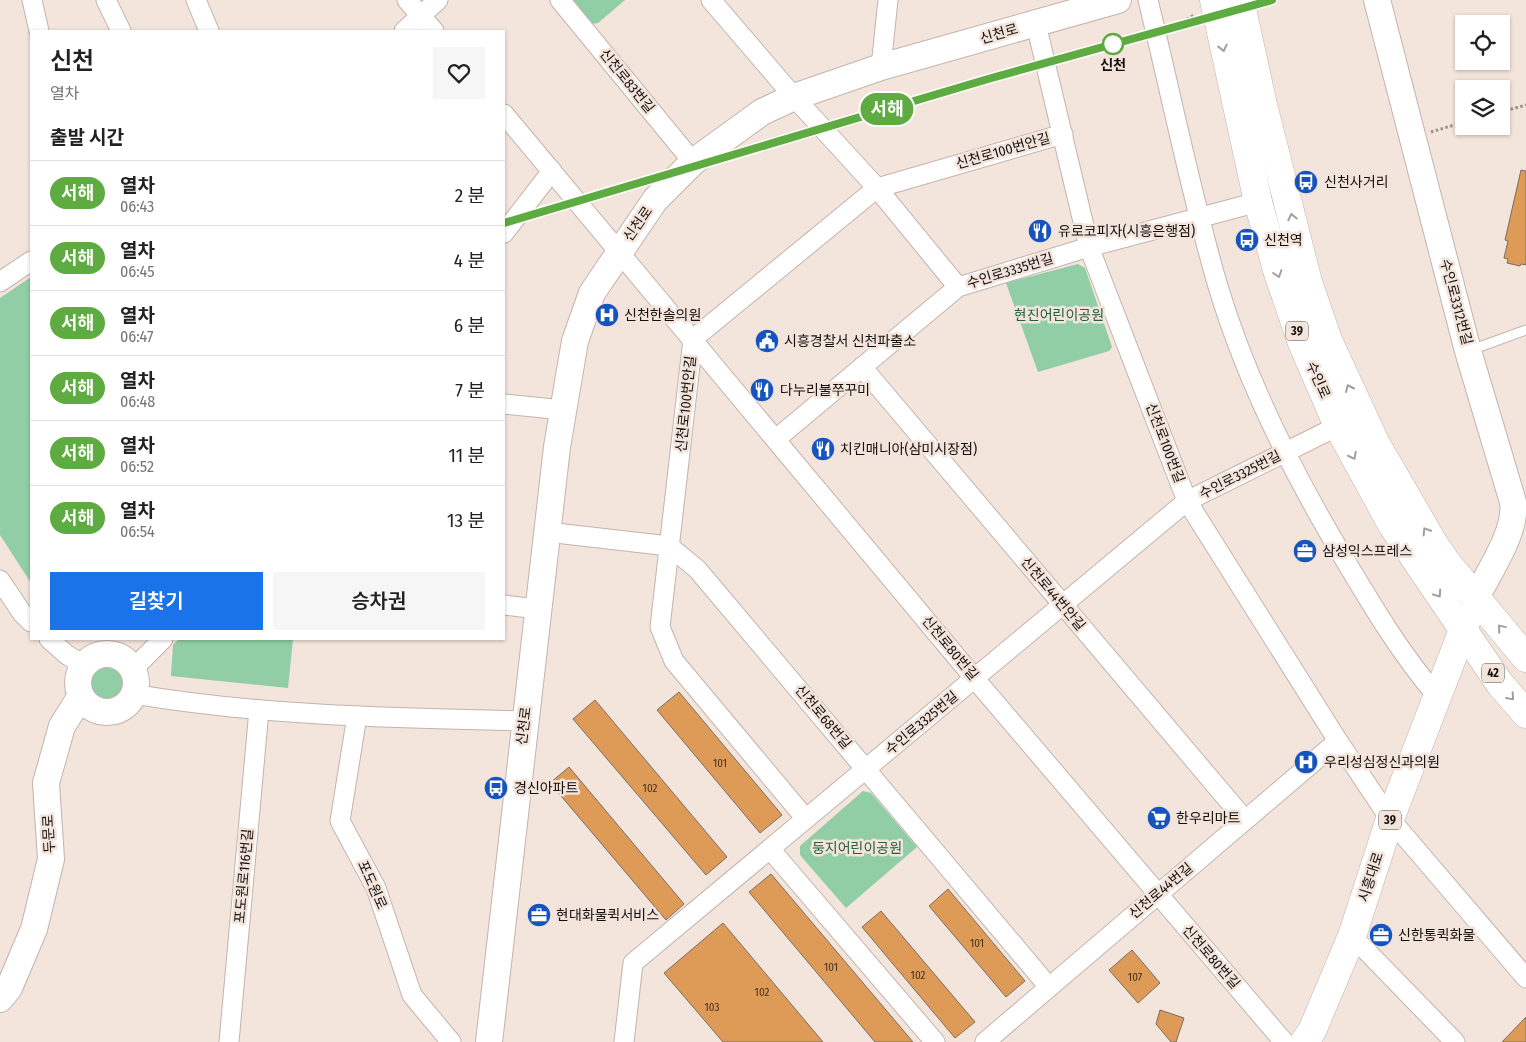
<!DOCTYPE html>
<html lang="ko">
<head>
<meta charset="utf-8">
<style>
  body { margin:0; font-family:"Fira Sans Condensed","Noto Sans KR",sans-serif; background:#f6f6f6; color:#222; height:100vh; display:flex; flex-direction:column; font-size:19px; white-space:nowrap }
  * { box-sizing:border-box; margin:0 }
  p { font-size:16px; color:#767676 }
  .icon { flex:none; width:28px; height:28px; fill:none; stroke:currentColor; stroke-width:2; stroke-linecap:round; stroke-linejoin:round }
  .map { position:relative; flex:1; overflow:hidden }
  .drawer { position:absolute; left:30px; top:30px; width:475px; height:610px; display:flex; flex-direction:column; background:#fff; border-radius:0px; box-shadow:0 1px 4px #0004 }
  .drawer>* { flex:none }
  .badge { padding:0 10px; border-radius:16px; font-size:18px; line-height:32px }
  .fabs { position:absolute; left:1455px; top:15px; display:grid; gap:10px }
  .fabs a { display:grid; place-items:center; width:55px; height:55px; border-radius:0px; background:#fff; box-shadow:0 1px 4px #0004; font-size:25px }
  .map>.badge { position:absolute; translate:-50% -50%; box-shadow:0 0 0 2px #fff }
  h2 { padding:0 20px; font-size:19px; line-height:45px }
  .round { display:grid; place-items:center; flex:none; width:52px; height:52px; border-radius:0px; background:#f6f6f6 }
  .overview { display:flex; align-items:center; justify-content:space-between; height:85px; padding:0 20px }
  h1 { font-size:24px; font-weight:600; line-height:38px }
  .primary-button { display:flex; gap:10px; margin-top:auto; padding:10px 20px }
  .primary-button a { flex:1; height:58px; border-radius:0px; background:#1a73e8; color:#fff; font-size:20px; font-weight:600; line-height:58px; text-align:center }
  .primary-button a+a { background:#f6f6f6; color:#222 }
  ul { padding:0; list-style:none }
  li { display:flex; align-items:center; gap:15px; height:65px; padding:0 20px; border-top:1px solid #e0e0e0 }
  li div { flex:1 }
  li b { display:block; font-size:19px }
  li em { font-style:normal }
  li .badge { min-width:55px; font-weight:700; text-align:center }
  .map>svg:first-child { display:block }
  .green { fill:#91cea5 }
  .building { fill:#de9a57; stroke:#796e65 }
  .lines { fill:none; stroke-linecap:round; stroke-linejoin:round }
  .lane-casing { stroke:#c2b4ad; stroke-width:11 }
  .street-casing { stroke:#c2b4ad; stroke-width:21 }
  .secondary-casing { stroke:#c2b4ad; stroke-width:28 }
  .primary-casing { stroke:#c2b4ad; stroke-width:29 }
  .path { stroke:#9a8f89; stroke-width:3; stroke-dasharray:2.5 2.5; stroke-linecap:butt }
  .lane { stroke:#fff; stroke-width:9 }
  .street { stroke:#fff; stroke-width:19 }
  .secondary { stroke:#fff; stroke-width:26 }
  .primary { stroke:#fff; stroke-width:28 }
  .oneway { stroke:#a19f9e }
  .line-casing { stroke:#fff; stroke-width:11 }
  .line { stroke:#5eac41; stroke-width:8 }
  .stop-dot { fill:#fff; stroke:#5eac41; stroke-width:2.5 }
  .labels { text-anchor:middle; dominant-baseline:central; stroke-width:5; stroke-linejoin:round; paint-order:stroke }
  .number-label { font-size:11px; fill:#463220 }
  .shield { fill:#f3e4dc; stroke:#57504b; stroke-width:1 }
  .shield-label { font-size:12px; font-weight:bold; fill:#14100d }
  .street-label { font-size:14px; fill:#14100d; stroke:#f3e4dc }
  .stop-label { font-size:14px; font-weight:bold; fill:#14100d; stroke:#f3e4dc }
  .poi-label { font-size:14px; fill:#14100d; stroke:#f3e4dc; text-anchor:start }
  .park-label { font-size:14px; fill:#23613d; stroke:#f3e4dc }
</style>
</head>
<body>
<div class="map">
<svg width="1526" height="1042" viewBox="0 0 1526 1042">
  <rect width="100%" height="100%" fill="#f3e4dc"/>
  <g class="green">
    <polygon points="569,0 625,0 598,23 591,24"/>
    <polygon points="1078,264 1085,268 1112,347 1109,351 1038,372 1006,283"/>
    <polygon points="31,277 31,583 0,535 0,298"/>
    <polygon points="179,639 293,639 288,688 171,676 173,645"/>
    <circle cx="107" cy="683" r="17"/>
    <polygon points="863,791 871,793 917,847 846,908 800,855 800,846"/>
  </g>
  <g class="building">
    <polygon points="1521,170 1526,171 1526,265 1521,264 1520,266 1507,263 1508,259 1504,258 1508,241 1505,240"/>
    <polygon points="679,692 782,815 760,833 657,710"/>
    <polygon points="595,700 727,857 706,875 573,719"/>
    <polygon points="569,767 684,904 666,920 550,783"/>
    <polygon points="771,874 913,1042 875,1042 749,892"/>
    <polygon points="948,889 1025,981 1006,997 929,906"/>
    <polygon points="881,911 975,1022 955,1038 862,927"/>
    <polygon points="723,923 823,1042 723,1042 664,973"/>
    <polygon points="1132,950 1160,983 1138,1003 1109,970"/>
    <polygon points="1160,1010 1184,1018 1176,1042 1171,1042 1156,1024"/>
    <polygon points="1526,1017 1526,1042 1502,1042"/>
  </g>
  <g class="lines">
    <g class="lane-casing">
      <polyline id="lane" points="1471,350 1526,330"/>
    </g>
    <g class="street-casing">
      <g id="street">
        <polyline points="32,0 39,31"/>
        <polyline points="106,0 121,31"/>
        <polyline points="196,0 209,31"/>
        <polyline points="407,0 434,31"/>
        <polyline points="560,0 693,162"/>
        <polyline points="711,0 794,97 877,188 958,287"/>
        <path d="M1148 0C1171 94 1190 190 1217 283 1246 381 1292 472 1345 560 1373 607 1401 654 1437 696"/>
        <polyline points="1036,24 1089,247 1187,501 1338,741 1390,819 1526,978"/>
        <polyline points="404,31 438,0"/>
        <polyline points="881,67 888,0"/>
        <polyline points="504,114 975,679 1284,1042"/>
        <polyline points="504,233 552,171"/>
        <polyline points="0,282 31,261"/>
        <polyline points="862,367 1245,820"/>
        <polyline points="504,404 563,410"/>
        <polyline points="776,439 958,287 1089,247 1258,202"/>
        <polyline points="547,532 669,546 697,569 1049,987"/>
        <polyline points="0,580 22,613 31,622"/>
        <polyline points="504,605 538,609"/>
        <polyline points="49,639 67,655 84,665"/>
        <polyline points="132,670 163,639"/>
        <path d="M133 694C263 716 394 718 525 721"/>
        <polyline points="357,716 340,821 376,888 412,995 451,1042"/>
        <polyline points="806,819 674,661 660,627 693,339 877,188 1063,134"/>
        <polyline points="770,849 935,1042"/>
        <polyline points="1352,936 1455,1042"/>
        <polyline points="229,1042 259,710"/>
        <polyline points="624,1042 633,963 1187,501 1338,426"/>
        <polyline points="985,1042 1338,741"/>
      </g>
    </g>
    <g class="secondary-casing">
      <g id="secondary">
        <path d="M1377 0 1468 351 1513 502C1517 532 1489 571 1476 598"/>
        <circle cx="107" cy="683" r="29"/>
        <polyline points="0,999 9,988 34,929 51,859 46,783 62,726 81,696"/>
        <polyline points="489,1042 557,447 575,341 592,293 655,200 693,162 762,112 794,97 881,67 1118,0"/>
      </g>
    </g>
    <g class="primary-casing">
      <g id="primary">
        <polyline points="1214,0 1258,202 1277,270 1302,343 1338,426 1392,525 1500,684 1526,714"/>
        <polyline points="1240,0 1263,105 1308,282 1328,340 1376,444 1434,544 1447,563 1526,658"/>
        <polyline points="1304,1042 1312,1031 1352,936 1390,819 1468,617"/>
      </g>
    </g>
    <g class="path">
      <polyline points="1174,27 1194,15"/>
      <polyline points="1501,112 1526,105"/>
      <polyline points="1431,132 1464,122"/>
    </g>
    <use href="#lane" class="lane"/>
    <use href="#street" class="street"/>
    <use href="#secondary" class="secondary"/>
    <use href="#primary" class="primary"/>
  </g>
  <defs><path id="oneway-chevron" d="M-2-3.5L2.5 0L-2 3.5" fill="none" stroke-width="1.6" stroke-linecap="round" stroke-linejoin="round" transform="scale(1.25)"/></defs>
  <g class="oneway">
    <use href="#oneway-chevron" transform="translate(1223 48) rotate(77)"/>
    <use href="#oneway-chevron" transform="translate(1292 217) rotate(-103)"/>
    <use href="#oneway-chevron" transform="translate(1278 274) rotate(72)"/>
    <use href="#oneway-chevron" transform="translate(1349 388) rotate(-114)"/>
    <use href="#oneway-chevron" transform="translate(1353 456) rotate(63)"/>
    <use href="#oneway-chevron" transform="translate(1426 531) rotate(-122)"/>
    <use href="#oneway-chevron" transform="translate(1438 594) rotate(55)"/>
    <use href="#oneway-chevron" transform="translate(1501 628) rotate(-130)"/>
    <use href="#oneway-chevron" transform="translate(1511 697) rotate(49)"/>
  </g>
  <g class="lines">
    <g class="line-casing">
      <polyline id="line" points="504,223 988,79 1272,0"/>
    </g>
    <use href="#line" class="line"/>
  </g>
  <defs>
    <g id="bus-disc" transform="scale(1.25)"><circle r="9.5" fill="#1553bf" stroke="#f3e4dc"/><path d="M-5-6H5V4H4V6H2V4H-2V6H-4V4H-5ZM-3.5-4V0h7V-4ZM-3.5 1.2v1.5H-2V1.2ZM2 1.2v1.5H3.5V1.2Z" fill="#fff"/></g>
    <g id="restaurant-disc" transform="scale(1.25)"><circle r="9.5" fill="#1553bf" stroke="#f3e4dc"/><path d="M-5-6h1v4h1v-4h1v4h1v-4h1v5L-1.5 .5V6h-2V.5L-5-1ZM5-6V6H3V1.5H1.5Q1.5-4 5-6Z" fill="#fff"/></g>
    <g id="hospital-disc" transform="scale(1.25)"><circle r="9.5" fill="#1553bf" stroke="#f3e4dc"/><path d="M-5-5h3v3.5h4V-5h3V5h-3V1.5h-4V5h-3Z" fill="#fff"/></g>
    <g id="civic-disc" transform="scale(1.25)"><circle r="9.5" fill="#1553bf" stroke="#f3e4dc"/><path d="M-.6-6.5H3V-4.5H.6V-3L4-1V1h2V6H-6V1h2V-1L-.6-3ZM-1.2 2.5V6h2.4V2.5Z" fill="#fff"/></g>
    <g id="office-disc" transform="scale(1.25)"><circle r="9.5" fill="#1553bf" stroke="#f3e4dc"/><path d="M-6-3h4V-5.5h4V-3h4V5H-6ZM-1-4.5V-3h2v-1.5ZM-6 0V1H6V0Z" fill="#fff"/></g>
    <g id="supermarket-disc" transform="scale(1.25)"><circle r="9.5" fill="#1553bf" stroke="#f3e4dc"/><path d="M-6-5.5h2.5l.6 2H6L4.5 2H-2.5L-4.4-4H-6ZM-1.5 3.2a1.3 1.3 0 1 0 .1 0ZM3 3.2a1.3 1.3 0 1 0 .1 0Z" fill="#fff"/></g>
  </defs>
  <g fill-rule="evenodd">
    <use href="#bus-disc" x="1306" y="182"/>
    <use href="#restaurant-disc" x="1040" y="231"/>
    <use href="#bus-disc" x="1247" y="240"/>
    <use href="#hospital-disc" x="607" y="315"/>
    <use href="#civic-disc" x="767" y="341"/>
    <use href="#restaurant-disc" x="762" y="390"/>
    <use href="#restaurant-disc" x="823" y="449"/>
    <use href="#office-disc" x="1305" y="551"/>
    <use href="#hospital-disc" x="1306" y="762"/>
    <use href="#bus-disc" x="496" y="788"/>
    <use href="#supermarket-disc" x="1159" y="818"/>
    <use href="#office-disc" x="539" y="915"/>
    <use href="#office-disc" x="1381" y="935"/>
  </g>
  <circle class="stop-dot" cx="1113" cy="44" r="10"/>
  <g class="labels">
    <g class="number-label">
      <text x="720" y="763">101</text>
      <text x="650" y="788">102</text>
      <text x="977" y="943">101</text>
      <text x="831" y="967">101</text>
      <text x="918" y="975">102</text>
      <text x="1135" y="977">107</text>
      <text x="762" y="992">102</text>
      <text x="712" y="1007">103</text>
    </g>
    <g class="shield">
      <rect x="1286" y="321.5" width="22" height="19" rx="4"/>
      <rect x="1482" y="663.5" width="22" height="19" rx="4"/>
      <rect x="1379" y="810.5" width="22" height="19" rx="4"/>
    </g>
    <g class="shield-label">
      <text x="1297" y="331">39</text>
      <text x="1493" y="673">42</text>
      <text x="1390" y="820">39</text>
    </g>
    <g class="street-label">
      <text transform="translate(999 34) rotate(-16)">신천로</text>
      <text transform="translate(627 81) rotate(51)">신천로83번길</text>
      <text transform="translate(1003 151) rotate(-16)">신천로100번안길</text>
      <text transform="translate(638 224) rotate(-55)">신천로</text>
      <text transform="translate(1010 271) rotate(-17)">수인로3335번길</text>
      <text transform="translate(1456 302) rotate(75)">수인로3312번길</text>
      <text transform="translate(1318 380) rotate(66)">수인로</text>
      <text transform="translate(686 404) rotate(-84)">신천로100번안길</text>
      <text transform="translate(1165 443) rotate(69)">신천로100번길</text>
      <text transform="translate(1240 475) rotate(-27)">수인로3325번길</text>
      <text transform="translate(1053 594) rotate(50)">신천로44번안길</text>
      <text transform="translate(950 648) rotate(50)">신천로80번길</text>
      <text transform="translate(823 717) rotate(50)">신천로68번길</text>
      <text transform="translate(922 723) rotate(-40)">수인로3325번길</text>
      <text transform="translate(524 726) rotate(-83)">신천로</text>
      <text transform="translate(49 834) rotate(-93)">두문로</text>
      <text transform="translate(244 876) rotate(-85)">포도원로116번길</text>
      <text transform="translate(1371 877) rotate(-72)">시흥대로</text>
      <text transform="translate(372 885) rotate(66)">포도원로</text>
      <text transform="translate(1161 891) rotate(-40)">신천로44번길</text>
      <text transform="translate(1211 957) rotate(49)">신천로80번길</text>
    </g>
    <g class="stop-label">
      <text x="1113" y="65">신천</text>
    </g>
    <g class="poi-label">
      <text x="1324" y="182">신천사거리</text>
      <text x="1058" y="231">유로코피자(시흥은행점)</text>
      <text x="1264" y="240">신천역</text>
      <text x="624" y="315">신천한솔의원</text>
      <text x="784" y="341">시흥경찰서 신천파출소</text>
      <text x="780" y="390">다누리불쭈꾸미</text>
      <text x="840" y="449">치킨매니아(삼미시장점)</text>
      <text x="1322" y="551">삼성익스프레스</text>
      <text x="1324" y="762">우리성심정신과의원</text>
      <text x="514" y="788">경신아파트</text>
      <text x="1176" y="818">한우리마트</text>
      <text x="556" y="915">현대화물퀵서비스</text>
      <text x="1398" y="935">신한통퀵화물</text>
    </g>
    <g class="park-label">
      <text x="1059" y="315">현진어린이공원</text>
      <text x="857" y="848">둥지어린이공원</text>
    </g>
  </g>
</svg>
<div class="fabs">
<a><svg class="icon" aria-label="locate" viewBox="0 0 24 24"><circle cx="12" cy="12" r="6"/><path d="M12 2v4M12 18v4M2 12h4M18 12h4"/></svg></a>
<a><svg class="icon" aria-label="layers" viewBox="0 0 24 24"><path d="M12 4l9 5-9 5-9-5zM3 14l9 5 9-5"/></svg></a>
</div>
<b class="badge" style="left:887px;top:109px;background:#5eac41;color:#fff">서해</b>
<section class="drawer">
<div class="overview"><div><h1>신천</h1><p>열차</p></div><a class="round"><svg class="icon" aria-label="heart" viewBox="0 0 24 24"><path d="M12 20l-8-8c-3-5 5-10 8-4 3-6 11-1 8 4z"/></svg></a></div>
<h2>출발 시간</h2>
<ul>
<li><span class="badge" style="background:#5eac41;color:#fff">서해</span><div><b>열차</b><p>06:43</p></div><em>2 분</em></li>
<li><span class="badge" style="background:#5eac41;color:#fff">서해</span><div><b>열차</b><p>06:45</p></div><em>4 분</em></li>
<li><span class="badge" style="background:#5eac41;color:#fff">서해</span><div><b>열차</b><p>06:47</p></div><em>6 분</em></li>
<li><span class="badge" style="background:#5eac41;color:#fff">서해</span><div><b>열차</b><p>06:48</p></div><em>7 분</em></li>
<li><span class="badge" style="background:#5eac41;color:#fff">서해</span><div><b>열차</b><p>06:52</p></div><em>11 분</em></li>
<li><span class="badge" style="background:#5eac41;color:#fff">서해</span><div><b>열차</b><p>06:54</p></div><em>13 분</em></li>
</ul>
<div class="primary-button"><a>길찾기</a><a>승차권</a></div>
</section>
</div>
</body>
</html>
